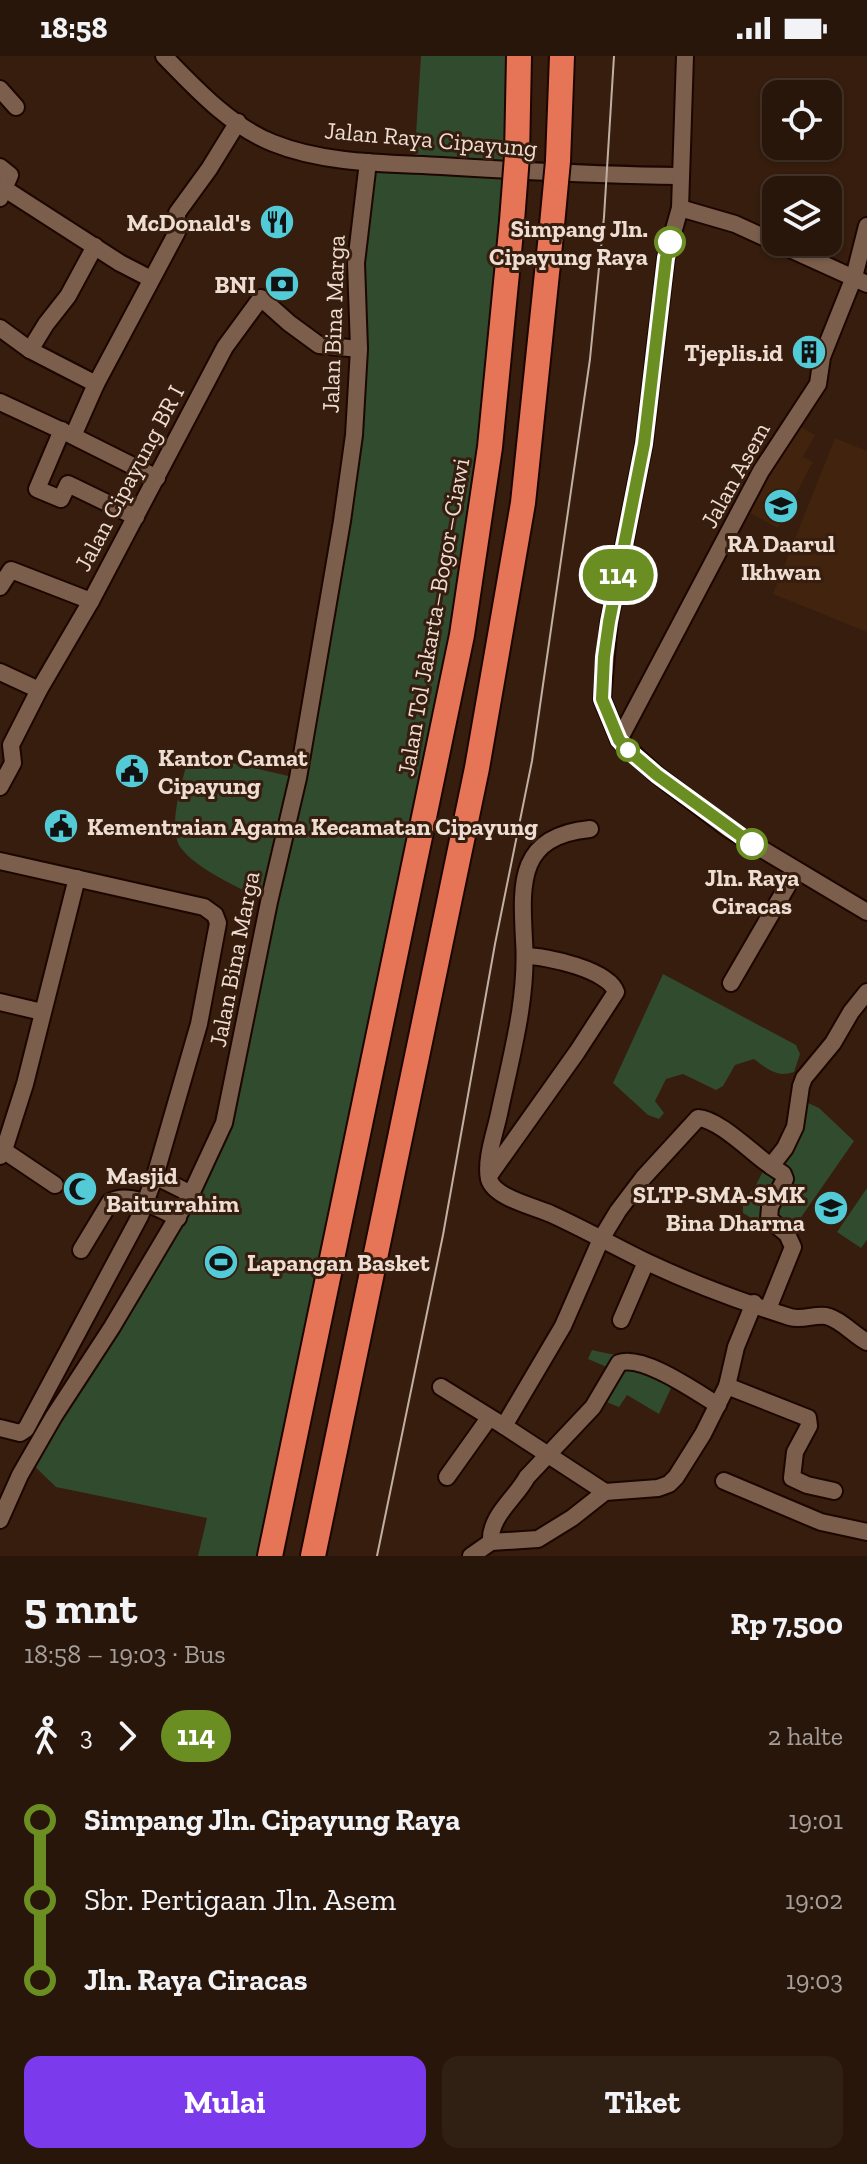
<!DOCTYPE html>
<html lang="id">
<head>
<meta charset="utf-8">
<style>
  body { margin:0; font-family:"Zilla Slab",serif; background:#301f13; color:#f1f3f6; height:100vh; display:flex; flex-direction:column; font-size:30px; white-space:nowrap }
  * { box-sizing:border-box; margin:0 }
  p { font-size:26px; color:#a59f9c }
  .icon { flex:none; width:44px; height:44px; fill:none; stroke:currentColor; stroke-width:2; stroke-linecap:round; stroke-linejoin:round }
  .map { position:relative; height:1500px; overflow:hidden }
  .details { display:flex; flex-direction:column; background:#28160a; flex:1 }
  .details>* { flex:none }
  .badge { padding:0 16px; border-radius:26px; font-size:28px; line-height:52px }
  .buttons { position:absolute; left:762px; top:24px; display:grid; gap:16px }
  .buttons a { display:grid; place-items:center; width:80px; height:80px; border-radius:16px; background:#28160a; box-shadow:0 2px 6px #0004,0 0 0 2px #44352b; font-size:40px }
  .map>.badge { position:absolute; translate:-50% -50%; box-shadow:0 0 0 4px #fff }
  .legs { display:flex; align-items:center; gap:12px; height:88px; padding:0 24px; font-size:26px }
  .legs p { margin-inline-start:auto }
  .headline { display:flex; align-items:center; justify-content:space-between; height:136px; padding:0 24px }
  h1 { font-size:44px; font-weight:700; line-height:60px }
  .button { display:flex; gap:16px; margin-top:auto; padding:16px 24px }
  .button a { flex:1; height:92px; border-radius:16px; background:#7c3aed; color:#fff; font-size:32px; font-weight:700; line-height:92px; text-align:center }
  .button a+a { background:#301f13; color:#f1f3f6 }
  ul { padding:0 24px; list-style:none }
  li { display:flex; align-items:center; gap:28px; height:80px; font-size:30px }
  li i { display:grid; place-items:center; width:12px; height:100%; margin:0 10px; background:currentColor }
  li i::after { content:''; width:20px; height:20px; margin:-10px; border:6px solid; border-radius:50%; background:#28160a }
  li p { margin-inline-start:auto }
  li:first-child i { background:linear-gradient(#0000 50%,currentColor 0) }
  li:last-child i { background:linear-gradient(currentColor 50%,#0000 0) }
  .status { display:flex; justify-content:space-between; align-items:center; height:56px; padding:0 40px; background:#28160a; direction:ltr }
  .status svg { height:22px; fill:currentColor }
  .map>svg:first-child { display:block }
  .built { fill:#41230e }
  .green { fill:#304b2e }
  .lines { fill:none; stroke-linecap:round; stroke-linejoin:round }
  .minor-casing { stroke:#1c0600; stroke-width:20 }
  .highway-casing { stroke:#1c0600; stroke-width:28 }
  .minor { stroke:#7b5e4c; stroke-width:16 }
  .highway { stroke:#e67457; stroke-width:24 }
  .tram { stroke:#c2afa4; stroke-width:2 }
  .highway-bridge-casing { stroke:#1c0600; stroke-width:28; stroke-linecap:butt }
  .highway-bridge { stroke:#e67457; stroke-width:24 }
  .line-1-casing { stroke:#fff; stroke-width:18 }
  .line-1 { stroke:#6b8e23; stroke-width:12 }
  .stop-1-dot { fill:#fff; stroke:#6b8e23; stroke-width:4 }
  .labels { text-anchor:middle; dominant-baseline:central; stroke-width:6; stroke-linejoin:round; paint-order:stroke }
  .street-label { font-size:24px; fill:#eeddd3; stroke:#361d0d }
  .poi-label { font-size:24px; font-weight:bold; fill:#eeddd3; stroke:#361d0d; text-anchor:end }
  .stop-label { font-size:24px; font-weight:bold; fill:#eeddd3; stroke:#361d0d; text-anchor:end }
</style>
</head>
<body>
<div class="status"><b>18:58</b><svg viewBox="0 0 49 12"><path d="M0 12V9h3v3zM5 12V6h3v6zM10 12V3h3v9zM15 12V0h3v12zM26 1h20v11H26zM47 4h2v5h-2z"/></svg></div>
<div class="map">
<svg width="867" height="1500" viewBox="0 0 867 1500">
  <rect width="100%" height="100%" fill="#361d0d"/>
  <g class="built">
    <polygon points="796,368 815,379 803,401 813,406 778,472 748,456"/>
    <polygon points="835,382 867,395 867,576 773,538"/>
  </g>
  <g class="green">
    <path d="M421 0H520L490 391 270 1500H198L207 1462 56 1431 29 1405 224 1067 268 846C247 836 182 807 177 784 170 757 184 723 189 697L297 722 342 465 368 106 414 109Z"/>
    <path d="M663 918 796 989 800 998 794 1016C777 1022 767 1013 754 1003L735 1009 723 1030 716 1034 683 1018 666 1023 655 1045 664 1057 659 1063 648 1059 613 1027Z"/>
    <polygon points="806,1046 819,1052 854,1085 786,1183 743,1157 743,1146 756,1129 793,1056"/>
    <polygon points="867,1132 867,1184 861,1192 837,1176"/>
    <path d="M592 1294C618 1301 659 1301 671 1332L659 1358 627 1339 619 1351 604 1345 609 1312 588 1303Z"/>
  </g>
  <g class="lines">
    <g class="minor-casing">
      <g id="minor">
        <path d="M164 0C195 32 230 70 273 87 325 108 386 107 441 110 521 115 600 119 679 120"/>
        <polyline points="685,0 680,152 666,202 644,388 609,566 602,643 619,684 657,719 730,774 867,856"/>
        <polyline points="0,33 16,51"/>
        <polyline points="0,111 10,119 0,142"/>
        <polyline points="5,133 120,207 151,223"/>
        <polyline points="680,152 735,168 867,228"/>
        <polyline points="0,272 30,294 96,328"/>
        <polyline points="30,294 46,268 68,240 95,190"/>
        <polyline points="0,346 71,379"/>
        <polyline points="62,374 37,433 61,443 68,428 136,461"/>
        <polyline points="157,422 73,380 96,328 177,176 177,157 209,113 238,66"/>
        <polyline points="0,531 11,514 91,545"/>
        <polyline points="0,616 39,634"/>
        <polyline points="619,684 761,415 818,328 822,301 854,221 867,170"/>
        <polyline points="0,731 13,707 11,689 39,634 91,545 225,291 261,242 289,267 319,289 359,293"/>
        <path d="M590 773C518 780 521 826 524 884 528 942 511 1001 499 1058 495 1077 485 1104 489 1123 494 1142 536 1151 551 1158 584 1173 616 1191 649 1207 694 1228 742 1246 790 1261 802 1265 814 1258 826 1260 840 1263 854 1279 867 1286"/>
        <polyline points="0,805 204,851 215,859 218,867 199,968 155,1120 140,1160 26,1373 20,1377 0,1372"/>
        <polyline points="731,927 796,815"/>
        <polyline points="0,946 42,956"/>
        <polyline points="0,1092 55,1129"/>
        <polyline points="0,1100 4,1094 25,1028 77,822"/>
        <path d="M491 1117 577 996 616 936C609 914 547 900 525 900"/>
        <polyline points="155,1120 191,1138"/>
        <path d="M81 1194 110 1146C129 1135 160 1153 178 1162"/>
        <polyline points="768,1253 793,1191 787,1178 769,1163 770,1151 785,1123 783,1118 771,1110"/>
        <polyline points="621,1264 646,1206"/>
        <polyline points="727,1330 808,1362 809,1370 795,1396 792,1422 807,1429 834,1435"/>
        <path d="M441 1331 504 1370 563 1270 601 1183 618 1155 643 1122 698 1062C719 1063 753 1098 771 1110L785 1092 795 1071 801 1030 804 1022 833 987 851 956 867 936"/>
        <polyline points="504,1370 605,1436 658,1432 669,1428 676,1421 703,1378 727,1330 736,1291 754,1247"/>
        <polyline points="447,1421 489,1362"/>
        <polyline points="724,1425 821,1466 867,1476"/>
        <polyline points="0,1464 20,1419 54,1360 112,1271 191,1138 224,1067 269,846 298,722 342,465 354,379 359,293 356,207 368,106"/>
        <path d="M491 1486C489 1460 516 1442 527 1421L593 1351 619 1307C643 1298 696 1336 718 1349"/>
        <polyline points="471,1500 491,1486 538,1483 572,1462 605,1436"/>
      </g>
    </g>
    <g class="highway-casing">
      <g id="highway">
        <polyline points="517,100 519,0"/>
        <polyline points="558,105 562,0"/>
        <polyline points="270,1500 462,579 490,391 512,165"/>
        <polyline points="313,1500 477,712 523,447 552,169"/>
      </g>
    </g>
    <use href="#minor" class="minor"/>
    <use href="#highway" class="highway"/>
    <polyline class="tram" points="377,1500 443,1179 495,888 532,705 590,303 604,161 614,0"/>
    <g class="highway-bridge-casing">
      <g id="highway-bridge">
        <polyline points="512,165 517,100"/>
        <polyline points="552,169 558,105"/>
      </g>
    </g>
    <use href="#highway-bridge" class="highway-bridge"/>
  </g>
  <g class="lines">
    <g class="line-1-casing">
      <polyline id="line-1" points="670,186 666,202 644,388 609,566 604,601 602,643 619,684 629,695 657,719 752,788"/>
    </g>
    <use href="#line-1" class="line-1"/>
  </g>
  <defs>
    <g id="restaurant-disc" transform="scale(1.8)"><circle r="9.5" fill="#52cbd7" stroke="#361d0d"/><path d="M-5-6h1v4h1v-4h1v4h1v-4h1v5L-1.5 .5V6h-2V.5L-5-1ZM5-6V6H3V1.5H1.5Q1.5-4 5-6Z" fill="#111"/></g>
    <g id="bank-disc" transform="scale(1.8)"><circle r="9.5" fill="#52cbd7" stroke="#361d0d"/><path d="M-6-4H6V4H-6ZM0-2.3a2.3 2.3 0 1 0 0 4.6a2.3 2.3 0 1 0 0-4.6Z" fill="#111"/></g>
    <g id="building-disc" transform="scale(1.8)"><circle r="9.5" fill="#52cbd7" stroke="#361d0d"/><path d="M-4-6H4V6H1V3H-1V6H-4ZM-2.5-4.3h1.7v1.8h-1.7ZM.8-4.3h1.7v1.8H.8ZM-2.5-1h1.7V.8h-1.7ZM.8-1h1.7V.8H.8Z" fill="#111"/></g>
    <g id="school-disc" transform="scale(1.8)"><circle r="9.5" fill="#52cbd7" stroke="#361d0d"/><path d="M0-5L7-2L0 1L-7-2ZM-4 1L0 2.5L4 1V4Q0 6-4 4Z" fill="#111"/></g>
    <g id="civic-disc" transform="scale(1.8)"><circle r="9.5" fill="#52cbd7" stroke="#361d0d"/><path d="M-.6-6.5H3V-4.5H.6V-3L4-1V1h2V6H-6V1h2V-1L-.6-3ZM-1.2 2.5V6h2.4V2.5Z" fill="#111"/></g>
    <g id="mosque-disc" transform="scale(1.8)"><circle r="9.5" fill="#52cbd7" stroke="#361d0d"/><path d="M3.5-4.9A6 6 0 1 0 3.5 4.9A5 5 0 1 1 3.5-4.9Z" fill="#111"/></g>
    <g id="stadium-disc" transform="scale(1.8)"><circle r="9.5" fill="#52cbd7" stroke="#361d0d"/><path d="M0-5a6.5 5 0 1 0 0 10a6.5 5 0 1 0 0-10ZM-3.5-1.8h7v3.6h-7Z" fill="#111"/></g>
  </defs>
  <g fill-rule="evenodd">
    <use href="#restaurant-disc" x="277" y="166"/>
    <use href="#bank-disc" x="282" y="228"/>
    <use href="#building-disc" x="809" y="296"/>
    <use href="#school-disc" x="781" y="450"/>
    <use href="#civic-disc" x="132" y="715"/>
    <use href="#civic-disc" x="61" y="770"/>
    <use href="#mosque-disc" x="80" y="1133"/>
    <use href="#school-disc" x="831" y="1152"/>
    <use href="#stadium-disc" x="221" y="1206"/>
  </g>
  <g class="stop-1-dot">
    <circle cx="670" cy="186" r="14"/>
    <circle cx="628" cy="694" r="10"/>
    <circle cx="752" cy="788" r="14"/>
  </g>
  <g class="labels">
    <g class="street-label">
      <text transform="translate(431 83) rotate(5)">Jalan Raya Cipayung</text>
      <text transform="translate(333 268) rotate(-88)">Jalan Bina Marga</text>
      <text transform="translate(735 419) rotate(-61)">Jalan Asem</text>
      <text transform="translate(129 422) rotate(-62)">Jalan Cipayung BR I</text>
      <text transform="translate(433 561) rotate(-80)">Jalan Tol Jakarta–Bogor–Ciawi</text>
      <text transform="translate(234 903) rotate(-79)">Jalan Bina Marga</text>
    </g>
    <g class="poi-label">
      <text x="251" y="166">McDonald's</text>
      <text x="256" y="228">BNI</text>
      <text x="783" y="296">Tjeplis.id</text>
      <text x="781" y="487" text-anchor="middle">RA Daarul<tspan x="781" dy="28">Ikhwan</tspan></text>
      <text x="158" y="701" text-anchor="start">Kantor Camat<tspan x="158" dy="28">Cipayung</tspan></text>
      <text x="87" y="770" text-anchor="start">Kementraian Agama Kecamatan Cipayung</text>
      <text x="106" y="1119" text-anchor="start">Masjid<tspan x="106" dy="28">Baiturrahim</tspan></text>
      <text x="805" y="1138">SLTP-SMA-SMK<tspan x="805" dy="28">Bina Dharma</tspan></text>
      <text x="247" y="1206" text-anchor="start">Lapangan Basket</text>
    </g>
    <g class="stop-label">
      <text x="648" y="172">Simpang Jln.<tspan x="648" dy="28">Cipayung Raya</tspan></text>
      <text x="752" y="821" text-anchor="middle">Jln. Raya<tspan x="752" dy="28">Ciracas</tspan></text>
    </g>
  </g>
</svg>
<div class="buttons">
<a><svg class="icon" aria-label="locate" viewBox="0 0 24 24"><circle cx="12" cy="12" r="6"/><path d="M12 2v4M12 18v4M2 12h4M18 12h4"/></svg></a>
<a><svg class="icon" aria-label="layers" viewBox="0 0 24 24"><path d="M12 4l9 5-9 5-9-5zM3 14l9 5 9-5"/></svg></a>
</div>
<b class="badge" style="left:618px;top:519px;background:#6b8e23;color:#fff">114</b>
</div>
<section class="details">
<div class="headline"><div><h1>5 mnt</h1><p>18:58 – 19:03 · Bus</p></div><b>Rp 7,500</b></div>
<div class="legs"><svg class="icon" aria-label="walk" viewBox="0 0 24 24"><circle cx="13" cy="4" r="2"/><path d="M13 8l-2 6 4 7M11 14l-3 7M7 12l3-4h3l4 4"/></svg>3<svg class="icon" aria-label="forward" viewBox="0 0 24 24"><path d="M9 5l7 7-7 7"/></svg><b class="badge" style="background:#6b8e23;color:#fff">114</b><p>2 halte</p></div>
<ul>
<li><i style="color:#6b8e23"></i><b>Simpang Jln. Cipayung Raya</b><p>19:01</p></li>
<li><i style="color:#6b8e23"></i><span>Sbr. Pertigaan Jln. Asem</span><p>19:02</p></li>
<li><i style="color:#6b8e23"></i><b>Jln. Raya Ciracas</b><p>19:03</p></li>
</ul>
<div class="button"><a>Mulai</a><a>Tiket</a></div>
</section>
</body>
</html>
